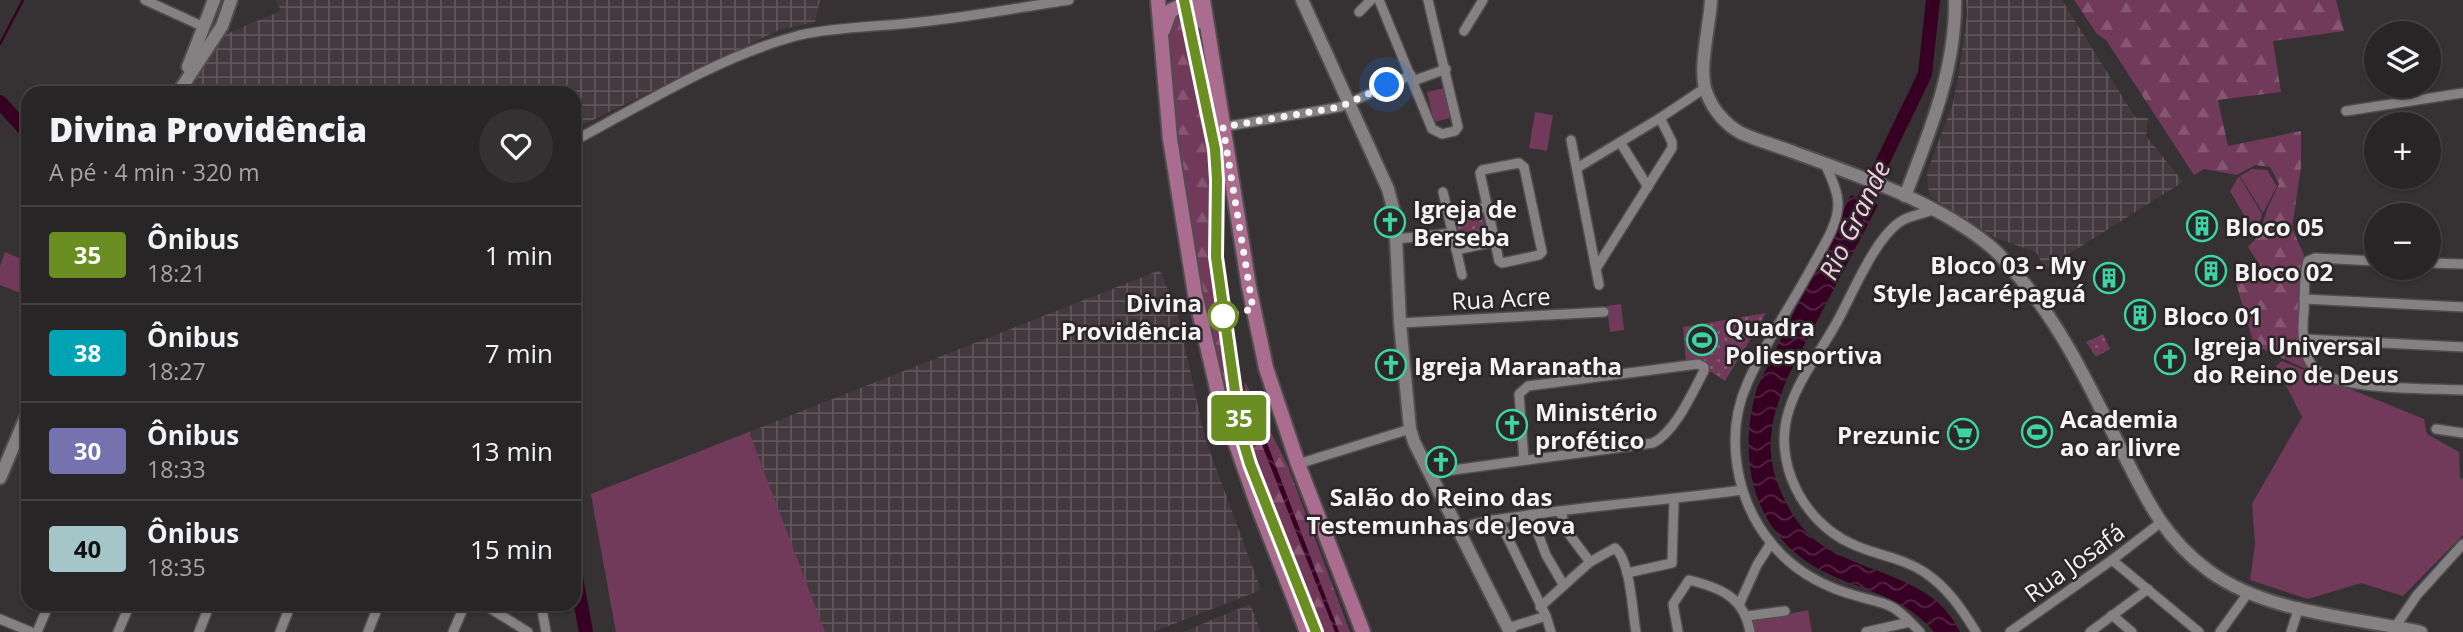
<!DOCTYPE html>
<html lang="pt">
<head>
<meta charset="utf-8">
<style>
  body { margin:0; font-family:"Open Sans",sans-serif; background:#343132; color:#f1f3f6; height:100vh; display:flex; flex-direction:column; font-size:26px; white-space:nowrap }
  * { box-sizing:border-box; margin:0 }
  p { font-size:23px; color:#a5a5a7 }
  .icon { flex:none; width:38px; height:38px; fill:none; stroke:currentColor; stroke-width:2; stroke-linecap:round; stroke-linejoin:round }
  .map { position:relative; flex:1; overflow:hidden }
  .side { position:absolute; left:21px; top:86px; width:560px; height:525px; display:flex; flex-direction:column; background:#282526; border-radius:21px; box-shadow:0 2px 5px #0004,0 0 0 2px #444243 }
  .side>* { flex:none }
  .badge { padding:0 14px; border-radius:5px; font-size:24px; line-height:46px }
  .tools { position:absolute; left:2364px; top:21px; display:grid; gap:14px }
  .tools a { display:grid; place-items:center; width:77px; height:77px; border-radius:50%; background:#282526; box-shadow:0 2px 5px #0004,0 0 0 2px #444243; font-size:35px }
  .you { position:absolute; width:35px; height:35px; margin:-18px; border:5px solid #fff; border-radius:50%; background:#1a73e8; box-shadow:0 0 0 10px #1a73e833 }
  .map>.badge { position:absolute; translate:-50% -50%; box-shadow:0 0 0 4px #fff }
  .round { display:grid; place-items:center; flex:none; width:74px; height:74px; border-radius:37px; background:#343132 }
  .head { display:flex; align-items:center; justify-content:space-between; height:119px; padding:0 28px }
  h1 { font-size:33px; font-weight:800; line-height:52px }
  ul { padding:0; list-style:none }
  li { display:flex; align-items:center; gap:21px; height:98px; padding:0 28px; border-top:2px solid #444243 }
  li div { flex:1 }
  li b { display:block; font-size:26px }
  li em { font-style:normal }
  li .badge { min-width:77px; font-weight:700; text-align:center }
  .map>svg:first-child { display:block }
  .industrial { fill:url(#industrial-grid) }
  .grass { fill:#723a5a }
  .forest { fill:url(#forest-firs) }
  .park { fill:url(#park-dots) }
  .water { fill:url(#water-waves) }
  .lines { fill:none; stroke-linecap:round; stroke-linejoin:round }
  .stream { stroke:#360023; stroke-width:2.5 }
  .river { stroke:#360023; stroke-width:14 }
  .street-casing { stroke:#514d4f; stroke-width:12 }
  .secondary-casing { stroke:#514d4f; stroke-width:16 }
  .primary-casing { stroke:#514d4f; stroke-width:18 }
  .street { stroke:#858082; stroke-width:9 }
  .secondary { stroke:#858082; stroke-width:12 }
  .primary { stroke:#aa6d90; stroke-width:14 }
  .line-casing { stroke:#fff; stroke-width:16 }
  .line { stroke:#6b8e23; stroke-width:10 }
  .walk { stroke:#f6f3f4; stroke-width:7; stroke-dasharray:0 12.6 }
  .stop-dot { fill:#fff; stroke:#6b8e23; stroke-width:3.5 }
  .labels { text-anchor:middle; dominant-baseline:central; stroke-width:5; stroke-linejoin:round; paint-order:stroke }
  .poi-label { font-size:24px; font-weight:bold; fill:#f6f3f4; stroke:#2b2729; text-anchor:start }
  .street-label { font-size:24px; fill:#f6f3f4; stroke:#2b2729 }
  .stop-label { font-size:24px; font-weight:bold; fill:#f6f3f4; stroke:#2b2729; text-anchor:end }
  .water-label { font-size:26px; font-style:italic; fill:#facce4; stroke:#2b2729 }
</style>
</head>
<body>
<div class="map">
<svg width="2463" height="632" viewBox="0 0 2463 632">
  <defs>
    <pattern id="industrial-grid" width="8" height="8" patternUnits="userSpaceOnUse" patternTransform="scale(1.75)"><rect width="8" height="8" fill="#44393e"/><path d="M0 4h8M4 0v8" fill="none" stroke="#60565a"/></pattern>
    <pattern id="forest-firs" width="22" height="20" patternUnits="userSpaceOnUse" patternTransform="scale(1.75)"><rect width="22" height="20" fill="#723a5a"/><path d="M5 1l3.5 6h-7zM16 11l3.5 6h-7z" fill="#875772"/></pattern>
    <pattern id="park-dots" width="8" height="8" patternUnits="userSpaceOnUse" patternTransform="scale(1.75)"><rect width="8" height="8" fill="#723a5a"/><path d="M2 2h.1M6 6h.1" fill="none" stroke="#875772" stroke-width="1.8" stroke-linecap="round"/></pattern>
    <pattern id="water-waves" width="16" height="10" patternUnits="userSpaceOnUse" patternTransform="scale(1.75)"><rect width="16" height="10" fill="#360023"/><path d="M0 5q4-4 8 0t8 0" fill="none" stroke="#542644"/></pattern>
  </defs>
  <rect width="100%" height="100%" fill="#363133"/>
  <g class="industrial">
    <polygon points="276,0 820,0 815,22 779,30 574,129 574,93 187,93 210,48 217,40 228,33 281,11"/>
    <polygon points="1966,0 2062,0 2135,117 2148,118 2146,136 2183,182 2045,269 2036,252 1996,238 1929,196 1927,172 1953,103 1959,72 1967,15"/>
    <polygon points="1160,270 1178,315 1205,438 1261,590 1153,632 616,632 591,494"/>
    <polygon points="1250,604 1261,632 1183,632"/>
  </g>
  <g class="grass">
    <polygon points="1444,88 1451,118 1434,122 1427,92"/>
    <polygon points="1535,112 1553,115 1547,151 1529,148"/>
    <polygon points="2252,169 2267,170 2277,186 2263,213 2240,176"/>
    <polygon points="2239,176 2262,214 2259,224 2251,227 2230,191"/>
    <polygon points="5,252 28,262 28,296 0,285 0,266"/>
    <polygon points="1621,304 1624,330 1610,332 1607,306"/>
    <polygon points="2282,361 2424,419 2427,434 2459,452 2460,478 2463,479 2463,535 2403,596 2361,583 2308,599 2250,580 2255,544 2252,504 2302,417 2276,366"/>
    <polygon points="749,432 825,632 616,632 591,494"/>
    <polygon points="1808,610 1812,632 1755,632 1752,621"/>
  </g>
  <g class="forest">
    <polygon points="2074,0 2336,0 2344,31 2273,41 2281,92 2218,100 2228,146 2301,131 2301,167 2292,228 2304,255 2300,333 2306,369 2254,345 2236,283 2261,267 2248,247 2260,234 2267,209 2279,184 2270,167 2255,165 2237,175 2204,169 2194,175 2106,40 2097,34"/>
    <polygon points="1183,8 1191,37 1214,155 1216,185 1213,233 1216,286 1240,437 1232,422 1207,326 1164,39 1172,10"/>
    <polygon points="1245,382 1287,464 1350,632 1321,632 1250,450 1243,416"/>
  </g>
  <g class="park">
    <polygon points="1481,209 1488,240 1451,248 1445,217"/>
    <polygon points="1766,313 1725,381 1708,370 1697,378 1698,367 1686,362 1683,327"/>
    <polygon points="2103,334 2110,349 2096,357 2086,342"/>
  </g>
  <g class="water">
    <path d="M1851 195 1878 205 1789 374C1772 415 1762 449 1781 492 1789 510 1799 527 1815 540 1861 576 1932 573 1960 632H1934C1907 599 1869 592 1833 576 1755 542 1735 464 1757 388Z"/>
    <polygon points="1262,430 1339,632 1335,632 1257,432"/>
  </g>
  <g class="lines">
    <polyline class="stream" points="0,44 23,0"/>
    <g class="river">
      <polyline points="0,102 28,133"/>
      <polyline points="1856,217 1925,74 1933,0"/>
      <polyline points="574,567 586,632"/>
    </g>
    <g class="street-casing">
      <g id="street">
        <polyline points="145,0 204,27"/>
        <polyline points="1379,0 1432,129 1442,134 1455,131 1458,127 1428,0"/>
        <polyline points="1359,12 1371,0"/>
        <polyline points="1464,31 1483,0"/>
        <polyline points="1413,81 1446,69"/>
        <polyline points="2346,111 2463,93"/>
        <polyline points="1223,127 1340,107 1411,75"/>
        <polyline points="1571,140 1599,285"/>
        <path d="M574 141C645 103 722 55 800 35 836 27 874 27 911 23 964 18 1016 8 1069 0"/>
        <polyline points="1620,142 1648,187"/>
        <polygon points="1519,163 1524,167 1542,252 1539,255 1502,263 1499,261 1480,173 1482,170"/>
        <path d="M1825 164C1830 176 1838 190 1838 204 1838 224 1824 245 1814 263 1793 303 1765 342 1747 384 1724 436 1736 501 1772 544 1794 571 1824 587 1857 596 1869 600 1881 601 1892 607 1903 613 1911 623 1920 632"/>
        <polyline points="1577,168 1660,118 1705,88"/>
        <polyline points="1443,192 1462,275"/>
        <path d="M1934 210C1924 213 1913 215 1903 220 1876 235 1853 293 1837 322 1821 351 1799 378 1789 410 1772 462 1803 521 1850 543 1874 555 1901 557 1924 572 1947 587 1962 609 1976 632"/>
        <polyline points="1449,215 1487,207"/>
        <polyline points="1396,239 1453,233"/>
        <polyline points="1456,250 1494,242"/>
        <path d="M2376 261 2315 258 2308 261C2303 276 2305 295 2304 310 2302 328 2302 354 2314 368 2334 391 2431 388 2463 390"/>
        <polyline points="2429,263 2463,264"/>
        <polyline points="1597,267 1672,148 1672,142 1660,118"/>
        <polyline points="2304,299 2463,307"/>
        <polyline points="1400,323 1604,312"/>
        <polyline points="2304,339 2463,347"/>
        <polyline points="2436,429 2463,433"/>
        <polyline points="1298,464 1410,429"/>
        <path d="M1431 473 1653 443C1676 431 1692 393 1704 371V367L1698 364 1528 386 1519 394 1524 460"/>
        <polyline points="1560,511 1569,534 1590,562"/>
        <polyline points="1531,515 1546,555 1563,584"/>
        <polyline points="1499,520 1546,616 1551,632"/>
        <path d="M1459 529C1485 519 1515 517 1543 513 1610 504 1676 499 1742 490"/>
        <polyline points="2112,560 2199,632"/>
        <polyline points="1627,573 1672,563 1674,499"/>
        <polyline points="483,604 528,632"/>
        <polyline points="541,604 546,632"/>
        <polyline points="1739,605 1757,565 1771,543"/>
        <path d="M1540 607 1590 562 1615 548C1631 562 1632 611 1636 632"/>
        <polyline points="2112,615 2132,632"/>
        <polyline points="1747,616 1785,611"/>
        <polyline points="0,619 31,632"/>
        <polyline points="1508,628 1546,616"/>
        <polyline points="2393,630 2417,595 2463,544"/>
        <polyline points="37,632 49,604"/>
        <polyline points="118,632 130,604"/>
        <polyline points="199,632 210,604"/>
        <polyline points="280,632 291,604"/>
        <polyline points="368,632 379,604"/>
        <polyline points="453,632 465,604"/>
        <path d="M1678 632 1673 604 1689 580C1721 588 1744 597 1750 632"/>
        <polyline points="1866,632 1910,622"/>
        <polyline points="2010,632 2112,560 2160,523"/>
        <polyline points="2090,632 2148,589"/>
        <polyline points="2220,632 2248,593"/>
        <polyline points="2291,632 2299,607"/>
      </g>
    </g>
    <g class="secondary-casing">
      <g id="secondary">
        <polyline points="1302,0 1388,189 1395,216 1400,323 1410,429 1414,442 1510,632"/>
        <path d="M1711 0C1710 26 1697 71 1707 94 1713 110 1726 125 1741 133 1758 141 1778 146 1796 153 1861 177 1935 201 1990 246 2001 255 2010 267 2019 277 2064 329 2092 392 2123 453 2147 501 2165 539 2209 571 2267 613 2352 617 2421 632"/>
        <polyline points="188,67 214,0"/>
        <polyline points="178,93 222,26 231,0"/>
        <path d="M1905 196C1929 134 1956 69 1955 0"/>
        <polyline points="0,478 28,412"/>
      </g>
    </g>
    <g class="primary-casing">
      <g id="primary">
        <polyline points="1158,0 1170,139 1195,294 1218,393 1257,504 1307,632"/>
        <polyline points="1203,0 1249,287 1266,368 1298,464 1363,632"/>
        <polyline points="1163,30 1170,11 1185,4 1193,7 1203,22"/>
      </g>
    </g>
    <use href="#street" class="street"/>
    <use href="#secondary" class="secondary"/>
    <use href="#primary" class="primary"/>
  </g>
  <g class="lines">
    <g class="line-casing">
      <polyline id="line" points="1184,0 1215,149 1217,180 1216,257 1241,434 1250,464 1316,632"/>
    </g>
    <use href="#line" class="line"/>
    <polyline class="walk" points="1223,316 1253,309 1223,127 1340,107 1387,85"/>
  </g>
  <defs>
    <g id="church-ring" transform="scale(1.575)"><circle r="9.5" fill="#2b2729" stroke="#3dd4a3" stroke-width="1.5"/><path d="M-1.2-6h2.4v3.5h3.3v2.4h-3.3V6h-2.4V-.1h-3.3v-2.4h3.3Z" fill="#3dd4a3"/></g>
    <g id="building-ring" transform="scale(1.575)"><circle r="9.5" fill="#2b2729" stroke="#3dd4a3" stroke-width="1.5"/><path d="M-4-6H4V6H1V3H-1V6H-4ZM-2.5-4.3h1.7v1.8h-1.7ZM.8-4.3h1.7v1.8H.8ZM-2.5-1h1.7V.8h-1.7ZM.8-1h1.7V.8H.8Z" fill="#3dd4a3"/></g>
    <g id="stadium-ring" transform="scale(1.575)"><circle r="9.5" fill="#2b2729" stroke="#3dd4a3" stroke-width="1.5"/><path d="M0-5a6.5 5 0 1 0 0 10a6.5 5 0 1 0 0-10ZM-3.5-1.8h7v3.6h-7Z" fill="#3dd4a3"/></g>
    <g id="supermarket-ring" transform="scale(1.575)"><circle r="9.5" fill="#2b2729" stroke="#3dd4a3" stroke-width="1.5"/><path d="M-6-5.5h2.5l.6 2H6L4.5 2H-2.5L-4.4-4H-6ZM-1.5 3.2a1.3 1.3 0 1 0 .1 0ZM3 3.2a1.3 1.3 0 1 0 .1 0Z" fill="#3dd4a3"/></g>
  </defs>
  <g fill-rule="evenodd">
    <use href="#church-ring" x="1390" y="222"/>
    <use href="#building-ring" x="2202" y="226"/>
    <use href="#building-ring" x="2211" y="271"/>
    <use href="#building-ring" x="2109" y="278"/>
    <use href="#building-ring" x="2140" y="315"/>
    <use href="#stadium-ring" x="1702" y="340"/>
    <use href="#church-ring" x="2170" y="359"/>
    <use href="#church-ring" x="1391" y="365"/>
    <use href="#church-ring" x="1512" y="425"/>
    <use href="#stadium-ring" x="2037" y="432"/>
    <use href="#supermarket-ring" x="1963" y="434"/>
    <use href="#church-ring" x="1441" y="462"/>
  </g>
  <circle class="stop-dot" cx="1223" cy="316" r="14"/>
  <g class="labels">
    <g class="poi-label">
      <text x="1413" y="208">Igreja de<tspan x="1413" dy="28">Berseba</tspan></text>
      <text x="2225" y="226">Bloco 05</text>
      <text x="2086" y="264" text-anchor="end">Bloco 03 - My<tspan x="2086" dy="28">Style Jacarépaguá</tspan></text>
      <text x="2234" y="271">Bloco 02</text>
      <text x="2163" y="315">Bloco 01</text>
      <text x="1725" y="326">Quadra<tspan x="1725" dy="28">Poliesportiva</tspan></text>
      <text x="2193" y="345">Igreja Universal<tspan x="2193" dy="28">do Reino de Deus</tspan></text>
      <text x="1414" y="365">Igreja Maranatha</text>
      <text x="1535" y="411">Ministério<tspan x="1535" dy="28">profético</tspan></text>
      <text x="2060" y="418">Academia<tspan x="2060" dy="28">ao ar livre</tspan></text>
      <text x="1940" y="434" text-anchor="end">Prezunic</text>
      <text x="1441" y="496" text-anchor="middle">Salão do Reino das<tspan x="1441" dy="28">Testemunhas de Jeova</tspan></text>
    </g>
    <g class="street-label">
      <text transform="translate(1501 298) rotate(-3)">Rua Acre</text>
      <text transform="translate(2074 562) rotate(-36)">Rua Josafá</text>
    </g>
    <g class="stop-label">
      <text x="1202" y="302">Divina<tspan x="1202" dy="28">Providência</tspan></text>
    </g>
    <g class="water-label">
      <text transform="translate(1854 220) rotate(-64)">Rio Grande</text>
    </g>
  </g>
</svg>
<div class="tools">
<a><svg class="icon" aria-label="layers" viewBox="0 0 24 24"><path d="M12 4l9 5-9 5-9-5zM3 14l9 5 9-5"/></svg></a>
<a>+</a>
<a>−</a>
</div>
<div class="you" style="left:1387px;top:85px"></div>
<b class="badge" style="left:1239px;top:418px;background:#6b8e23;color:#fff">35</b>
<section class="side">
<div class="head"><div><h1>Divina Providência</h1><p>A pé · 4 min · 320 m</p></div><a class="round"><svg class="icon" aria-label="heart" viewBox="0 0 24 24"><path d="M12 20l-8-8c-3-5 5-10 8-4 3-6 11-1 8 4z"/></svg></a></div>
<ul>
<li><span class="badge" style="background:#6b8e23;color:#fff">35</span><div><b>Ônibus</b><p>18:21</p></div><em>1 min</em></li>
<li><span class="badge" style="background:#00a3b4;color:#fff">38</span><div><b>Ônibus</b><p>18:27</p></div><em>7 min</em></li>
<li><span class="badge" style="background:#7672af;color:#fff">30</span><div><b>Ônibus</b><p>18:33</p></div><em>13 min</em></li>
<li><span class="badge" style="background:#a5c6c9;color:#111">40</span><div><b>Ônibus</b><p>18:35</p></div><em>15 min</em></li>
</ul>
</section>
</div>
</body>
</html>
